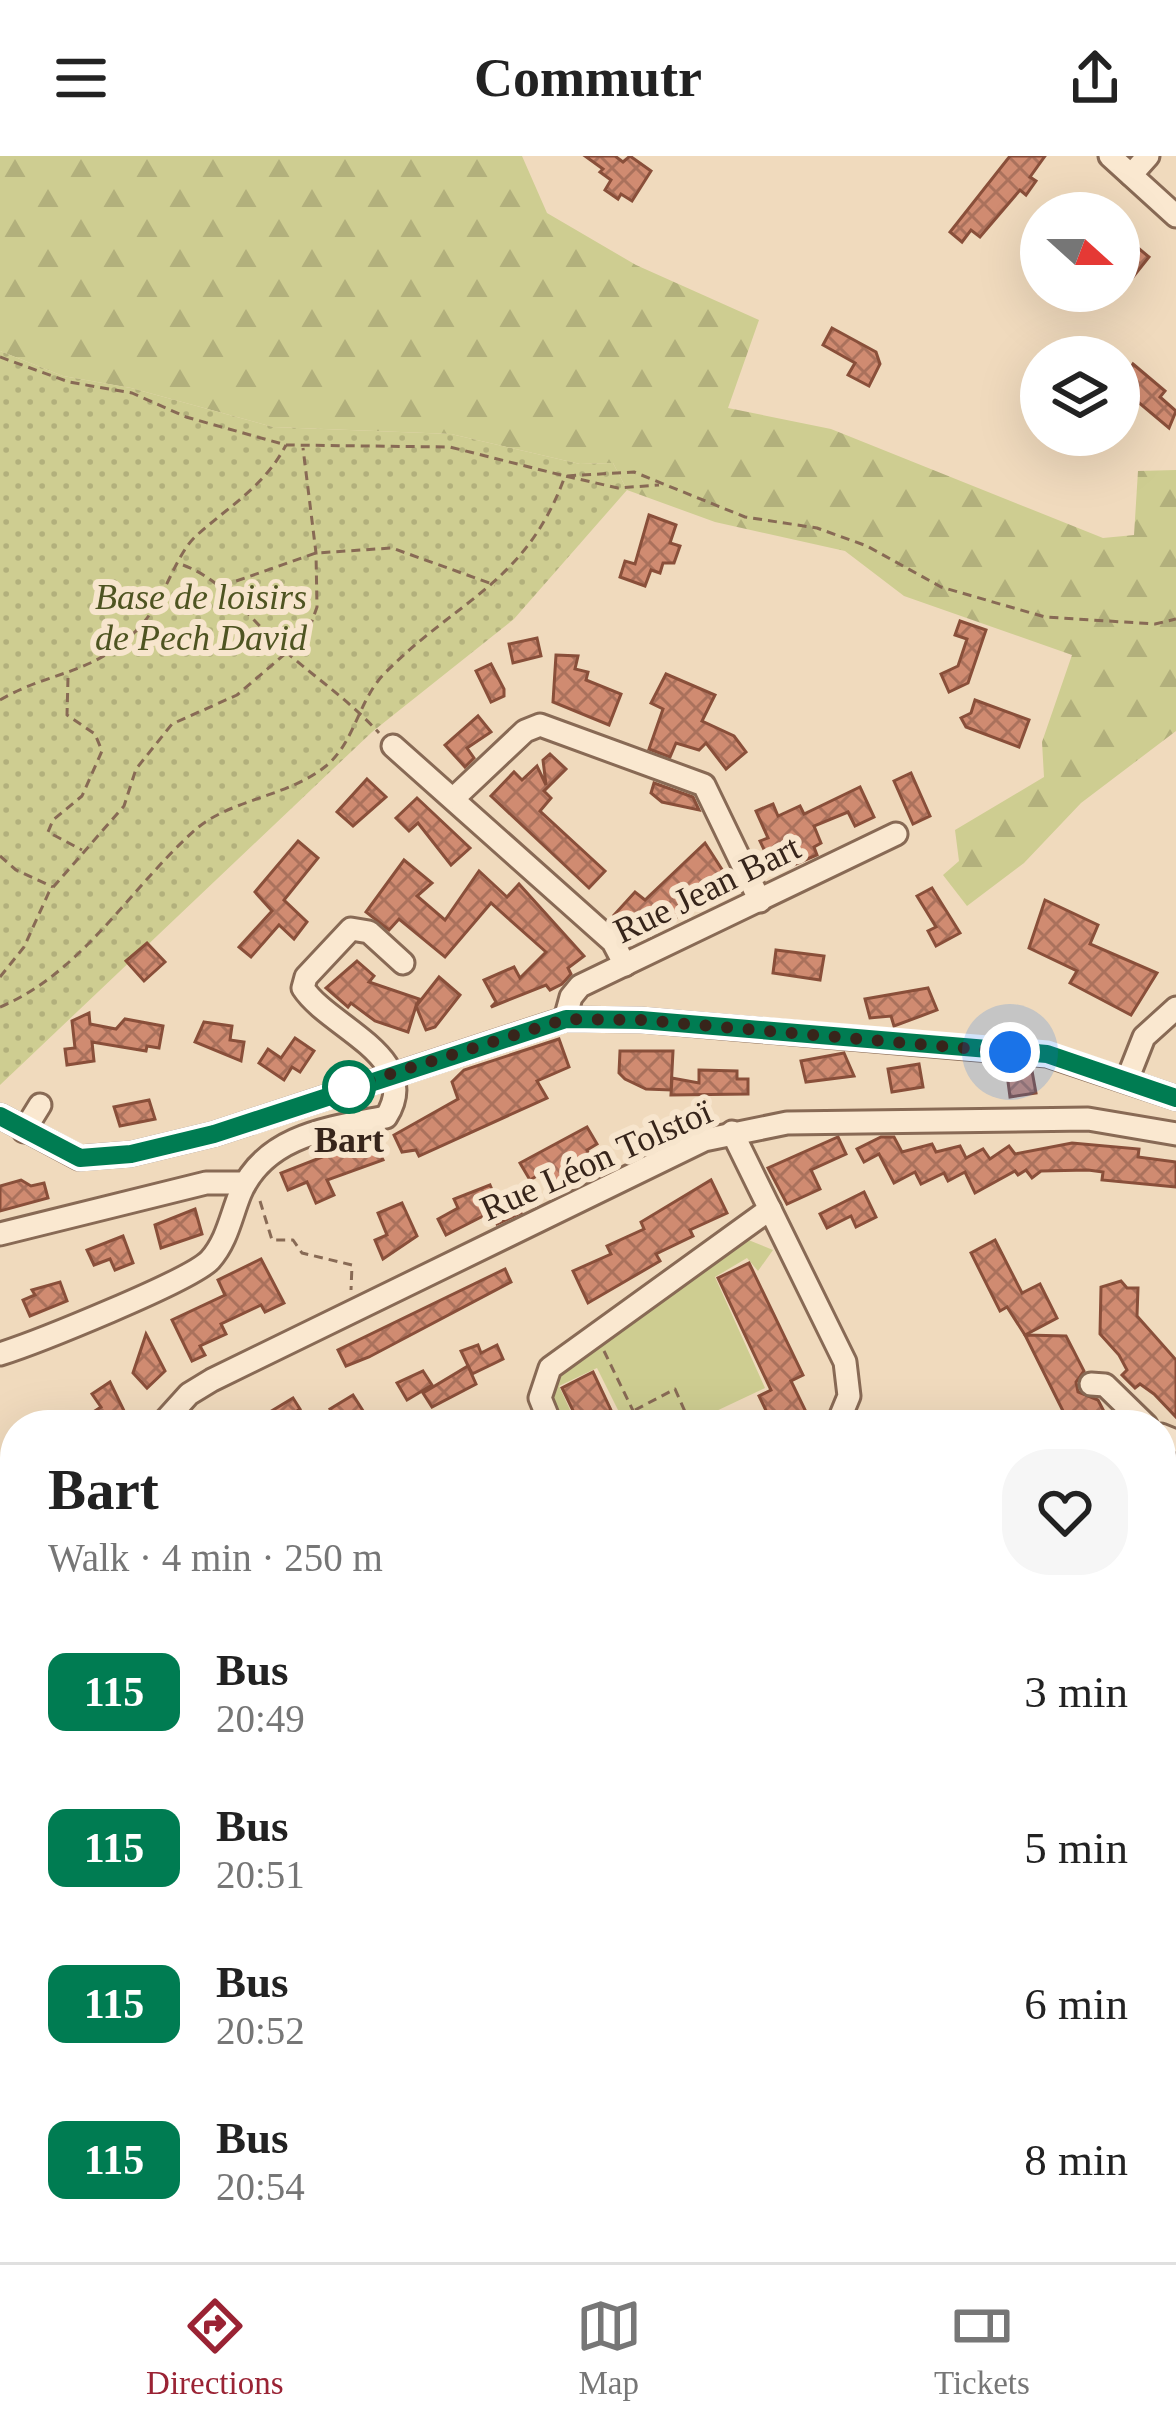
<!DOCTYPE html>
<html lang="en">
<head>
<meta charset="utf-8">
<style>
  body { margin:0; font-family:Georgia,serif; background:#f6f6f6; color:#222; height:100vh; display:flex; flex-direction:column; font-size:45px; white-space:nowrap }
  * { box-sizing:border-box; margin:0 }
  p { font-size:39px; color:#767676 }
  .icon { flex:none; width:66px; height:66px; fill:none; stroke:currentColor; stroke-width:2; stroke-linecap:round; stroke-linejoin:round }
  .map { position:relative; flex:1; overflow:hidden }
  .sheet { position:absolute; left:0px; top:1254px; width:1176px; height:852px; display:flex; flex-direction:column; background:#fff; border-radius:48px 48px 0 0; box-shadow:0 12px 48px #0002 }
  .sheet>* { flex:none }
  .badge { padding:0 24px; border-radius:18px; font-size:42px; line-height:78px }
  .needle { width:78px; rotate:111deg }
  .fabs { position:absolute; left:1020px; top:36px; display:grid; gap:24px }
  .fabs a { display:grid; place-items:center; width:120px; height:120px; border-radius:50%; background:#fff; box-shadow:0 12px 48px #0002; font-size:60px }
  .you { position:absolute; width:60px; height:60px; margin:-30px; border:9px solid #fff; border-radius:50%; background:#1a73e8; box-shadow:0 0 0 18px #1a73e833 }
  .map>.badge { position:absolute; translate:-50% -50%; box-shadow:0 0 0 6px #fff }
  .round { display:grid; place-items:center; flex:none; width:126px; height:126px; border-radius:48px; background:#f6f6f6 }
  .headline { display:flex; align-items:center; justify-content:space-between; height:204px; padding:0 48px }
  h1 { font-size:57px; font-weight:700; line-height:90px }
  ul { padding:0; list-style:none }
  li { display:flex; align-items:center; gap:36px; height:156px; padding:0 48px }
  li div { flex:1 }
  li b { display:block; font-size:45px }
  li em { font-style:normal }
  li .badge { min-width:132px; font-weight:700; text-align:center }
  header { display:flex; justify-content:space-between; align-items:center; height:156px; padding:0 48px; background:#fff; font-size:54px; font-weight:700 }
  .tab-bar { display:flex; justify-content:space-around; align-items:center; height:168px; border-top:3px solid #e0e0e0; background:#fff; font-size:33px; color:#767676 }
  .tab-bar a { display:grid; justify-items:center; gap:6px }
  .tab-bar .on { color:#9a2334 }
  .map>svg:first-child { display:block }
  .grass { fill:#cecd91 }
  .forest { fill:url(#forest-firs) }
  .park { fill:url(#park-dots) }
  .building { fill:url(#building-cross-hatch); stroke:#894f3a; stroke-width:3 }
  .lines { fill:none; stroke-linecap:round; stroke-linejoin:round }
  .minor-casing { stroke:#886a55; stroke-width:27 }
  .highway-casing { stroke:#55392a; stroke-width:39 }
  .path { stroke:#886a55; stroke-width:3; stroke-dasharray:9 6; stroke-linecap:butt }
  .minor { stroke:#fae8d0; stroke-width:21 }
  .highway { stroke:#e58a48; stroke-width:33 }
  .line-casing { stroke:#fff; stroke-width:27 }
  .line { stroke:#007c52; stroke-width:18 }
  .walk { stroke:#37251b; stroke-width:12; stroke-dasharray:0 21.6 }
  .stop-dot { fill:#fff; stroke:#007c52; stroke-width:6 }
  .labels { text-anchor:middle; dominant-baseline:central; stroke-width:12; stroke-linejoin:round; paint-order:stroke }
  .park-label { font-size:36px; font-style:italic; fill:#4e5421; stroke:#f7e5cd }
  .street-label { font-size:36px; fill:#37251b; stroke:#f7e5cd }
  .stop-label { font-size:36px; font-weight:bold; fill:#37251b; stroke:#f7e5cd }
</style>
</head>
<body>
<header><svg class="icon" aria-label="menu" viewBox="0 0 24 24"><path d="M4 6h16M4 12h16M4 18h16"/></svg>Commutr<svg class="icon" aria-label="share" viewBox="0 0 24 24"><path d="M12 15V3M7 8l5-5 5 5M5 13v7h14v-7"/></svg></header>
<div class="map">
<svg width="1176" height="2106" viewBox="0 0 1176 2106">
  <defs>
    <pattern id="forest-firs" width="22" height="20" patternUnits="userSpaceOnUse" patternTransform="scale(3)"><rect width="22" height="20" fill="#cecd91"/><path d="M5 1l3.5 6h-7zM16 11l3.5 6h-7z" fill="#b2b07c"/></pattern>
    <pattern id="park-dots" width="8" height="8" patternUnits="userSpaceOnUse" patternTransform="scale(3)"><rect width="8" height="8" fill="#cecd91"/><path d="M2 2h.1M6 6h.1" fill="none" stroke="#b2b07c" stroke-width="1.8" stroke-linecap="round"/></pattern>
    <pattern id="building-cross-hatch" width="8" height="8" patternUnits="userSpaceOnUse" patternTransform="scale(3)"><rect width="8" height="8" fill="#d08b71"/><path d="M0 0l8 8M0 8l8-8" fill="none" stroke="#aa715c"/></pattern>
  </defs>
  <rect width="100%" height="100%" fill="#f0dabd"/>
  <polygon class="grass" points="746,1083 773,1094 758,1115 747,1102 715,1121 765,1232 712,1257 716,1269 608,1269 605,1262 618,1254 597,1212 559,1230 577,1269 564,1269 550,1237 556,1221"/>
  <polygon class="forest" points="0,0 522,0 547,57 636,109 759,164 728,252 831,273 1103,382 1134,379 1138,315 1176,314 1176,575 1081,647 1024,707 967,750 943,719 959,705 955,674 1044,621 1042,586 1072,499 904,440 845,395 715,366 627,334 613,307 580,308 451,278 273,271 131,232 63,220 0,195"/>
  <polygon class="park" points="0,195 63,220 131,232 273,271 451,278 580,308 613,307 627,334 514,463 372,576 0,929"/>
  <g class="building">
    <polygon points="585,0 615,0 623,6 630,0 651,15 632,45 621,38 618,43 605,34 611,24 600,16 603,13"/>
    <polygon points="1010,0 1045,0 1030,21 1036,25 1026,39 1020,34 980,81 971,74 962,86 950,76"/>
    <polygon points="1119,76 1149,101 1129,126 1119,117"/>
    <polygon points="832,172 876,196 880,208 869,230 848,219 855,207 823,189"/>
    <polygon points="1133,208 1165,235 1160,241 1176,255 1169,272 1119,230"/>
    <polygon points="649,359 676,369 670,387 680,390 674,407 663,407 660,417 651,414 645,430 620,421 625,405 635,408"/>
    <polygon points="960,465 986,474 968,527 949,536 941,518 958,510 967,483 955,479"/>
    <polygon points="537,482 541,500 513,507 509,488"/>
    <polygon points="556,499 578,500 575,513 588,516 586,524 621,538 609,569 553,546"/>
    <polygon points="491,508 504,533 504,540 491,546 476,515"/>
    <polygon points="666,518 715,539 702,565 734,580 746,596 726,613 706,587 699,594 676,587 670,601 649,593 663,553 651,547"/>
    <polygon points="975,544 1029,564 1019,591 966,571 961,562 971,557"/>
    <polygon points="478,560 491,576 467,592 474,602 465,611 445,589"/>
    <polygon points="550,598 566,613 544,635 551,642 540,655 605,715 589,732 491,640 514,616 522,624 537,610 546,629 543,604"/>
    <polygon points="911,617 930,660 913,668 894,625"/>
    <polygon points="367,623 386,641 353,670 337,656"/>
    <polygon points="654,627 693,641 699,654 662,646 651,637"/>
    <polygon points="860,631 874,661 855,670 848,656 814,670 821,687 814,691 817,699 775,717 760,685 768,682 756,655 773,648 778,660 800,650 804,658"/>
    <polygon points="417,642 470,692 451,709 418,667 409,675 396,662"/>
    <polygon points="298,685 318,702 284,744 307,766 294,783 279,769 251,801 239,791 272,755 255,736"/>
    <polygon points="705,687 730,726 714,738 701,737 676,762 660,747 634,776 614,759 635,736 645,744"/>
    <polygon points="404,704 432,727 417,740 445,764 479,715 507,741 519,728 584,800 568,812 571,818 562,828 550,834 546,829 491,851 496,846 484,824 514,811 520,822 546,796 491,747 445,801 399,763 389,774 366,756"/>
    <polygon points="932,732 960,777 936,790 928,775 936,771 917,740"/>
    <polygon points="1045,744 1098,769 1090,788 1157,817 1131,859 1070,827 1077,815 1029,792"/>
    <polygon points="147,787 165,806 144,825 126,805"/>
    <polygon points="776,794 824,800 820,824 773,817"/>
    <polygon points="357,805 374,820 369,826 419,843 417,849 439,821 460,839 435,871 426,874 416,850 408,876 375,865 351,847 348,851 326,832"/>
    <polygon points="928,832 937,854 894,870 891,860 870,862 865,843"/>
    <polygon points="89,857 90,868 116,873 125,863 163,870 159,892 147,890 146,895 92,886 94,905 67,909 65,893 75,892 72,865"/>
    <polygon points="204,866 232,870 230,884 244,886 241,905 195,886"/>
    <polygon points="295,882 314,895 300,916 292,911 284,924 259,907 268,893 281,902"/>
    <polygon points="559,883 569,911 537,925 547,942 419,1000 416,994 402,996 394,979 458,943 452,926 464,914"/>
    <polygon points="620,895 673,895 671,934 646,933 625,923 619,917"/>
    <polygon points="844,897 854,920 806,926 801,905"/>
    <polygon points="919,908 923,931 892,936 888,913"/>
    <polygon points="699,914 737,915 737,923 748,923 748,938 671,939 672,922 699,927"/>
    <polygon points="1032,915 1036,937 1010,941 1007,918"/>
    <polygon points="149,944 155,963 120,970 114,951"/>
    <polygon points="587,971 597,988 587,994 593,1006 579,1013 582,1017 547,1031 540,1018 530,1024 520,1007"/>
    <polygon points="838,981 846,998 811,1014 820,1033 787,1048 768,1012"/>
    <polygon points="881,981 894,981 902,996 932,988 936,996 960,990 966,1002 983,993 990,1003 1009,990 1015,998 1072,987 1139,993 1138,1001 1176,1006 1176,1031 1102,1024 1103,1016 1088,1014 1041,1015 1032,1022 1026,1014 1018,1019 1015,1015 975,1037 965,1016 948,1025 944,1017 921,1028 915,1016 894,1027 879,998 864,1006 857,993"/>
    <polygon points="363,985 374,985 383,1004 327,1024 334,1039 316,1047 307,1026 288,1034 281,1017"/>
    <polygon points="21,1024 31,1030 44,1027 48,1042 0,1055 0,1030"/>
    <polygon points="711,1024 727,1057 690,1074 693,1080 656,1098 660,1105 588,1147 573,1115 611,1098 607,1090 644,1073 641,1066"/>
    <polygon points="490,1029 496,1043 511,1036 521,1057 497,1068 491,1056 446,1079 438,1063 458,1052 454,1043"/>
    <polygon points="864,1036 876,1061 856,1071 851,1060 827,1072 820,1058"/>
    <polygon points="402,1047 417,1080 383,1103 375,1084 387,1079 378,1057"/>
    <polygon points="195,1053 202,1078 161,1092 155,1069"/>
    <polygon points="123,1080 133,1107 115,1114 110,1103 94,1109 87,1094"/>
    <polygon points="995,1084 1022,1137 1040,1128 1057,1162 1025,1179 1007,1151 1000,1155 971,1097"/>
    <polygon points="261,1103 284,1147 265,1156 261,1149 221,1168 226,1178 200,1190 205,1199 192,1205 172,1164 225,1139 218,1124"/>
    <polygon points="749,1107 803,1219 791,1225 809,1262 795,1269 773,1269 759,1240 771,1234 718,1122"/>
    <polygon points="505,1113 511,1126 369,1201 346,1210 338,1194"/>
    <polygon points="1121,1125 1127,1132 1138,1132 1137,1160 1176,1204 1176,1261 1154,1238 1140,1228 1135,1232 1122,1219 1127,1214 1119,1199 1100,1178 1101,1131"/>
    <polygon points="60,1126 67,1145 30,1160 23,1144 35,1139 32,1134"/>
    <polygon points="146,1178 165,1215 147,1232 133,1217"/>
    <polygon points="1025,1179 1066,1180 1084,1215 1076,1226 1078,1236 1098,1244 1111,1269 1070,1269"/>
    <polygon points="478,1189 481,1197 497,1189 503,1203 472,1218 461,1195"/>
    <polygon points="468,1210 476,1228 432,1251 423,1237"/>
    <polygon points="423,1215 432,1229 407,1244 397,1227"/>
    <polygon points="593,1216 611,1254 600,1260 604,1269 580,1269 562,1232"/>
    <polygon points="110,1226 127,1261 115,1269 73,1269 101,1251 92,1238"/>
    <polygon points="353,1239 372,1269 340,1269 330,1253"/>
    <polygon points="293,1242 300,1253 288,1261 292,1269 248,1269"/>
    <polygon points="1176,1411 1176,1465 1161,1455 1161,1427"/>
    <polygon points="0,1953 15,1989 15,2000 0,2006"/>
    <polygon points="1176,1955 1176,2004 1161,2014 1161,1964"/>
    <polygon points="100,2091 131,2091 135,2106 103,2106"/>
    <polygon points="162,2091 237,2091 239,2106 166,2106"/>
  </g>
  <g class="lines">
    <g class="minor-casing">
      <g id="minor">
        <polyline points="1110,0 1176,60"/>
        <polyline points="1131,19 1148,0"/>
        <polyline points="393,590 613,786 625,809"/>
        <polyline points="454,642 525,575 540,569 704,629 760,745"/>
        <polyline points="565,863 571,841 580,830 896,678"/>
        <polyline points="1127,924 1144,881 1176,852"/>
        <polyline points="0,960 79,1002 131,998 214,978 565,863 641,864 1047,899 1176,942"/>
        <polyline points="24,975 40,949"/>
        <polyline points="732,976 845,1206 849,1240 837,1269"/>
        <polyline points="0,1078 206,1027 245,1027"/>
        <path d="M0 1198C35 1187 190 1125 210 1104 227 1085 231 1060 240 1038 265 979 330 972 386 961 424 901 329 872 303 832L306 821 351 773 369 776 403 807"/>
        <polyline points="1091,1228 1105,1229 1146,1269"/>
        <polyline points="161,1269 189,1238 212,1224 704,984 787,967 1088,963 1176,978"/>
        <polyline points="551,1269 540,1242 550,1212 770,1053"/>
        <polyline points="1161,1279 1176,1285"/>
        <polyline points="0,1384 15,1377"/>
        <polyline points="1161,1474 1176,1485"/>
        <polyline points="0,1490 15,1515"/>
        <polyline points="1161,1600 1176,1586"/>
        <polyline points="1161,1844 1176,1830"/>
        <polyline points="0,1883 15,1921"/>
        <polyline points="0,2036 15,2037"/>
        <polyline points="84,2091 88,2106"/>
        <polyline points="307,2091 344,2106"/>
        <polyline points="458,2106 487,2091"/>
        <polyline points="887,2106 900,2091"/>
      </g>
    </g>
    <g class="highway-casing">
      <g id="highway">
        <polyline points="1161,1707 1176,1693"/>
        <polyline points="1161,1746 1176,1733"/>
        <polyline points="715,2106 732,2091"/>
        <polyline points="764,2106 781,2091"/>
      </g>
    </g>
    <g class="path">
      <polyline points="0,201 69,226 132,237 186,261 286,289 450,291 565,320 634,316 745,361 817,372 867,390 941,431 1045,461 1155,468 1176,463"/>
      <path d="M183 409C226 425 251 465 285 495 317 523 350 545 379 577"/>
      <polyline points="222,430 316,397 392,392 495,429"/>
      <polyline points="68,522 67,559 95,578 102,595 82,640 53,664 48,676 82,694"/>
      <path d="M0 544C51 514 90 521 138 473 164 446 175 399 196 380 229 350 264 331 286 289"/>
      <polyline points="0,700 16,714 53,731"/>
      <polyline points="0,821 24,791 49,736 124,650 136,613 172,568 237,539 307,479 317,451 316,397 303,292"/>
      <path d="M0 851C82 817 131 731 195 674 230 643 288 641 326 610 355 586 358 545 384 518 456 444 526 428 565 320L618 332 659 329"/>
      <polyline points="260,1045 272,1084 293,1084 302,1097 352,1109 351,1134"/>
      <polyline points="604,1195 640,1269"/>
      <polyline points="635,1254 675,1233 691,1269"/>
      <polyline points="0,1783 15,1786"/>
    </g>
    <use href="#minor" class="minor"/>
    <use href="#highway" class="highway"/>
  </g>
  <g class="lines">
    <g class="line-casing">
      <polyline id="line" points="0,960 80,1002 131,998 214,978 566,863 641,864 1047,898 1176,942"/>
    </g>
    <use href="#line" class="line"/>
    <polyline class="walk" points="349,931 566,863 641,864 1010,896"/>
  </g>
  <circle class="stop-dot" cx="349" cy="931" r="24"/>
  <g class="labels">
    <g class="park-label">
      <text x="201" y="441">Base de loisirs<tspan x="201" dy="41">de Pech David</tspan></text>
    </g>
    <g class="street-label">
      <text transform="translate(707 733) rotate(-26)">Rue Jean Bart</text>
      <text transform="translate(596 1004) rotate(-24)">Rue Léon Tolstoï</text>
    </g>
    <g class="stop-label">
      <text x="349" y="984">Bart</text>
    </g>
  </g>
</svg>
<div class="fabs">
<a><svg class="needle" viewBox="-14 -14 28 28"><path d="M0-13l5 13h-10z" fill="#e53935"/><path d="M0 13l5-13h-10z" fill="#767676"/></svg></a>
<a><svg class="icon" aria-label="layers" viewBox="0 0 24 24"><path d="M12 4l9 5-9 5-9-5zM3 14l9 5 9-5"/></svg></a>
</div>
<div class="you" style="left:1010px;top:896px"></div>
<section class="sheet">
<div class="headline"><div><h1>Bart</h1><p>Walk · 4 min · 250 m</p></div><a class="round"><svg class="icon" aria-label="heart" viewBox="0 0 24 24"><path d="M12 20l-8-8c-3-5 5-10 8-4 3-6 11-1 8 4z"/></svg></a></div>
<ul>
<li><span class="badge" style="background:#007c52;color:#fff">115</span><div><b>Bus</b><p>20:49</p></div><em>3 min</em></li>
<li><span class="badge" style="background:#007c52;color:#fff">115</span><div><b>Bus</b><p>20:51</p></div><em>5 min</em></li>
<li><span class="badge" style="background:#007c52;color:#fff">115</span><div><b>Bus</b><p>20:52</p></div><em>6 min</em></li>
<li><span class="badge" style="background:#007c52;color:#fff">115</span><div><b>Bus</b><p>20:54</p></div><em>8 min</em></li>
</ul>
</section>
</div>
<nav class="tab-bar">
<a class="on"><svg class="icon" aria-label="directions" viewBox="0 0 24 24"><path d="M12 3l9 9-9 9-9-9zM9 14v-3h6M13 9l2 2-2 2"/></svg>Directions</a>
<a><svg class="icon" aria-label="map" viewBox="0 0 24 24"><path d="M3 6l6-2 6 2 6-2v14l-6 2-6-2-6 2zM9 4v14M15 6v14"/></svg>Map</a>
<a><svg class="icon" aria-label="tickets" viewBox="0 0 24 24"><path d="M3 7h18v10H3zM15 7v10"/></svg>Tickets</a>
</nav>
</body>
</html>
